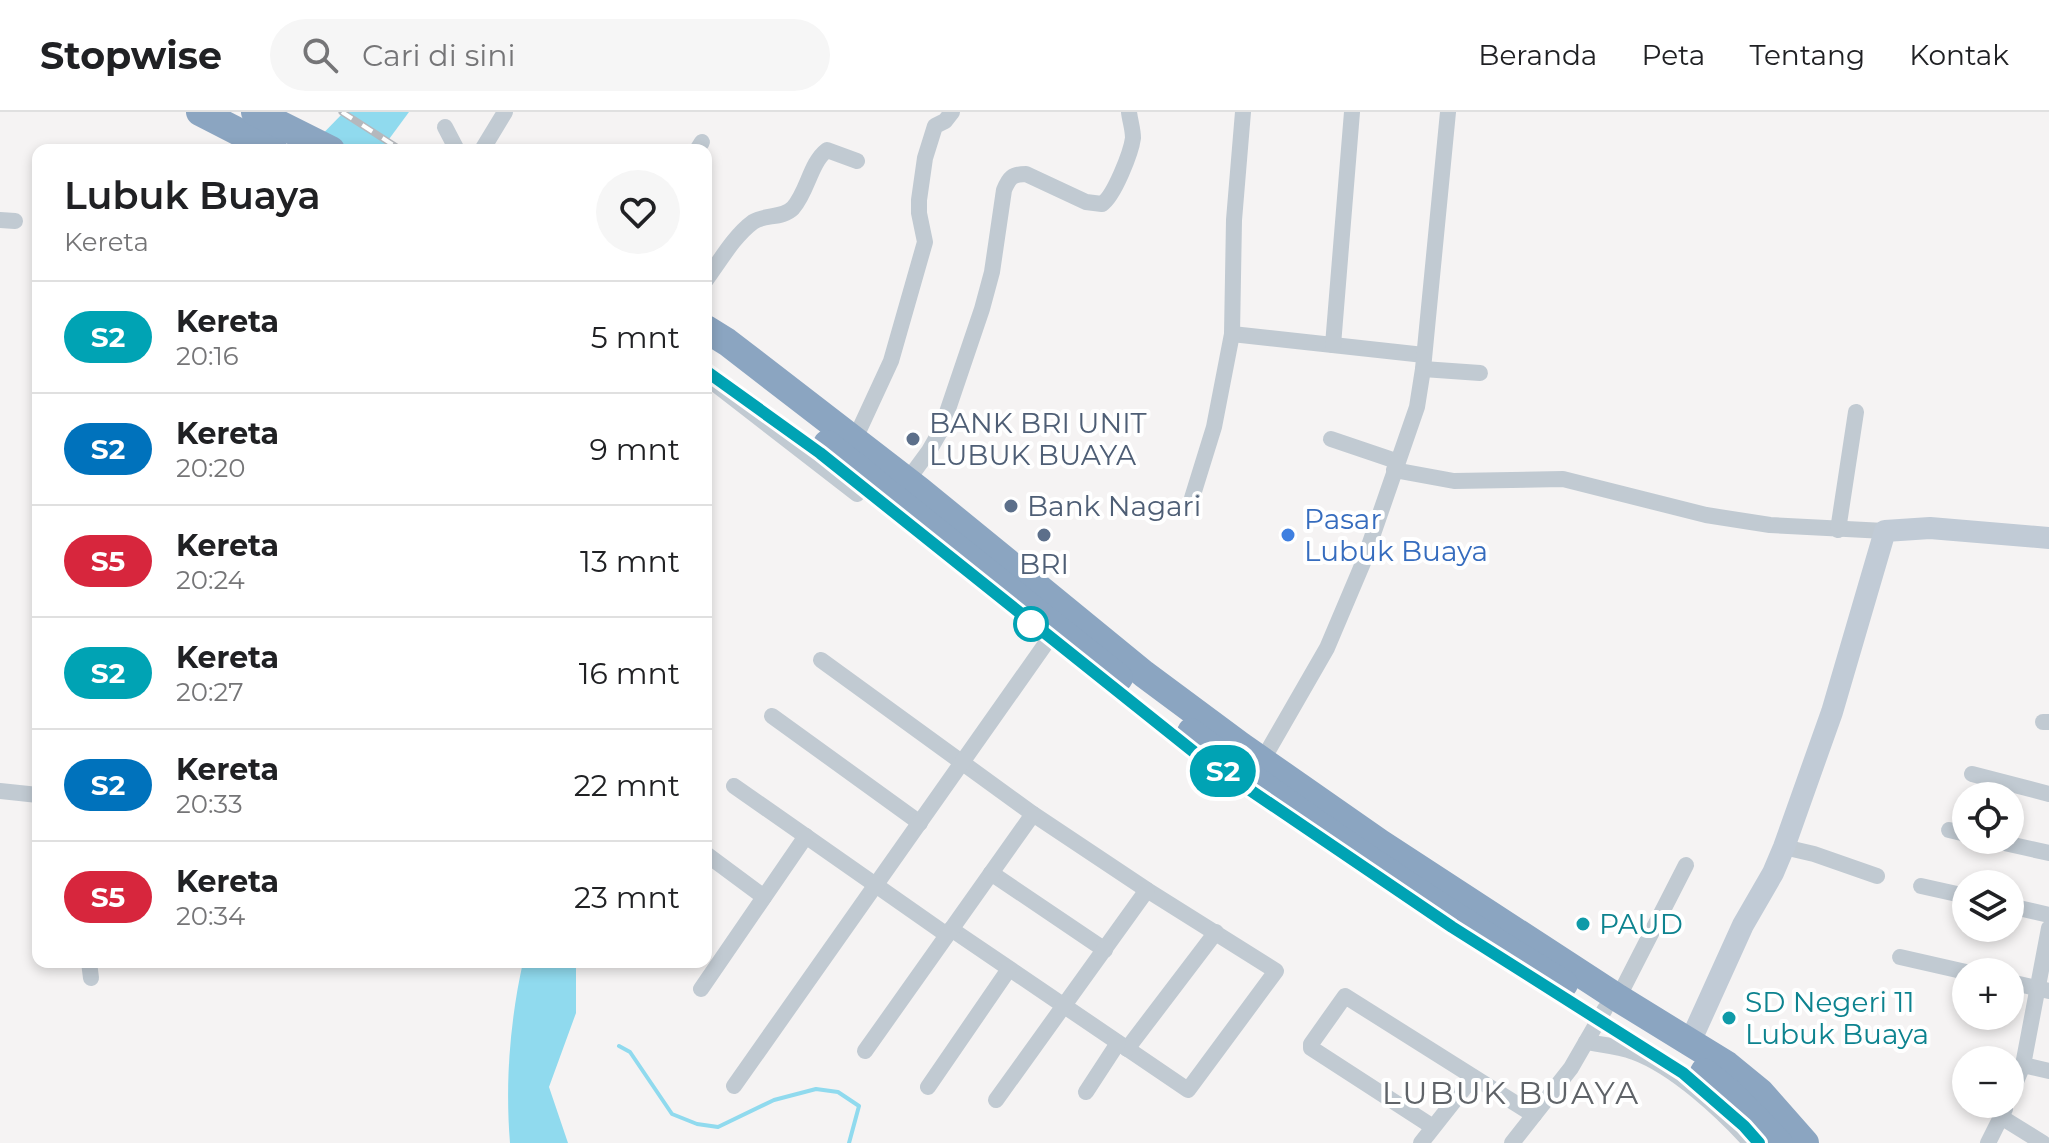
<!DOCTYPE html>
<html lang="id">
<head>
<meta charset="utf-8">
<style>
  body { margin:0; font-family:Montserrat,sans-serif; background:#f6f6f6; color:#202124; height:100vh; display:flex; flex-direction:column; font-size:30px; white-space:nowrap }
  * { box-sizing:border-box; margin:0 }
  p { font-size:26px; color:#757577 }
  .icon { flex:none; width:44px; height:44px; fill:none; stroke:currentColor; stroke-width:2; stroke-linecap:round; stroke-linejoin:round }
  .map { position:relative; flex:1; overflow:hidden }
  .panel { position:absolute; left:32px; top:32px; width:680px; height:824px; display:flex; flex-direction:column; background:#fff; border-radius:16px; box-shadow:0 4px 12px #0003 }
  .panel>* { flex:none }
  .badge { padding:0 16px; border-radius:26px; font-size:28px; line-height:52px }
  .tools { position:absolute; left:1952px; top:670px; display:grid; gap:16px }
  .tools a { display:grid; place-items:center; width:72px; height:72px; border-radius:50%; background:#fff; box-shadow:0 4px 12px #0003; font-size:40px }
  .map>.badge { position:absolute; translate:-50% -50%; box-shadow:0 0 0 4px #fff }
  .round { display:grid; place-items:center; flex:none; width:84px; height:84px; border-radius:42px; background:#f6f6f6 }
  .head { display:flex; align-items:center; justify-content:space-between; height:136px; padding:0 32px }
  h1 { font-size:38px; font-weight:600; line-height:60px }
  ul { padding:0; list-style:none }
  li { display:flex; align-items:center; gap:24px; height:112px; padding:0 32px; border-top:2px solid #e0e0e0 }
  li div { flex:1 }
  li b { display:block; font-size:30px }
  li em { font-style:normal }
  li .badge { min-width:88px; font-weight:700; text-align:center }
  header { display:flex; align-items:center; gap:48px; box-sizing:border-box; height:112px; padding:0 40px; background:#fff; border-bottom:2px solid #e0e0e0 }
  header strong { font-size:38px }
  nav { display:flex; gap:44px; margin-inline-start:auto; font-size:28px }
  .search { width:560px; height:72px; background:#f6f6f6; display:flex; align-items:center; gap:20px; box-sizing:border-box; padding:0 28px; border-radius:44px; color:#757577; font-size:30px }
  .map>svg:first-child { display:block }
  .water { fill:#90daee }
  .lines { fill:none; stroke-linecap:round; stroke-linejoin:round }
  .stream { stroke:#90daee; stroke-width:4 }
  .street { stroke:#c1cad2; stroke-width:16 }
  .secondary { stroke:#c1cbd6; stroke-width:22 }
  .highway { stroke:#8ba5c1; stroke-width:28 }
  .rail-casing { stroke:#b5b8bd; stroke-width:7 }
  .rail { stroke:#fff; stroke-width:4; stroke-dasharray:12; stroke-linecap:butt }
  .line-casing { stroke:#fff; stroke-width:18 }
  .line { stroke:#00a3b4; stroke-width:12 }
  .service-dot { fill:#5c6f8a; stroke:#fff; stroke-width:3 }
  .shop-dot { fill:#3f7fe0; stroke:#fff; stroke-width:3 }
  .stop-dot { fill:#fff; stroke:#00a3b4; stroke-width:4 }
  .culture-dot { fill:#0f9aa8; stroke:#fff; stroke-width:3 }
  .labels { text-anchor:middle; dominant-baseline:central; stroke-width:8; stroke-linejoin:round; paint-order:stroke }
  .service-label { font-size:28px; fill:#4e5e75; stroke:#fff; text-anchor:start }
  .shop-label { font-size:28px; fill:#366cbe; stroke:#fff; text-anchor:start }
  .culture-label { font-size:28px; fill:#0d838f; stroke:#fff; text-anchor:start }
  .quarter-label { font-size:32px; letter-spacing:2px; fill:#5f6368; stroke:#fff }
</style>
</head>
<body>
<header>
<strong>Stopwise</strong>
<div class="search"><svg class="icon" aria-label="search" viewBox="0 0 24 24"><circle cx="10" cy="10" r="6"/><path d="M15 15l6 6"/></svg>Cari di sini</div>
<nav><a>Beranda</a><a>Peta</a><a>Tentang</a><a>Kontak</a></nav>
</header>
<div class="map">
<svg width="2049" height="1031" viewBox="0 0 2049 1031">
  <rect width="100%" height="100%" fill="#f5f3f3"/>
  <g class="water">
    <polygon points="344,0 409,0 381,38 307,38"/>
    <path d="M523 850H576V901L549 975 568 1031H510C505 970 510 909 523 850Z"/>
  </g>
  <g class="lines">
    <polyline class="stream" points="619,934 630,940 672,1002 697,1012 718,1015 774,988 816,977 838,980 859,994 849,1031"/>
    <g class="street">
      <polyline points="445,15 457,38"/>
      <polyline points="482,38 505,0"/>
      <polyline points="697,38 702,30"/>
      <polyline points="0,108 15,109"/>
      <path d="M706 168C720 149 734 124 753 110 765 102 782 107 793 96 808 79 810 51 827 38L857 49"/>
      <polyline points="1232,222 1424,243"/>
      <polyline points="1333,233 1352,0"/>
      <polyline points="1423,257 1480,261"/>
      <polyline points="706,265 857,382"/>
      <polyline points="1331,327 1396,349"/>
      <polyline points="854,329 891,249 925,130 919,101 919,88 925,46 935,14 945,9 952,0"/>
      <polyline points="1394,358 1454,369 1563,367 1706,403 1770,413 1885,419"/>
      <path d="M907 369 929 339 941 318 982 197 992 160 1004 78C1009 66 1012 62 1026 62L1086 90 1102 92C1114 84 1131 41 1133 26 1133 17 1130 9 1129 0"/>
      <polyline points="1192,386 1214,315 1232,222 1234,108 1243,0"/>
      <polyline points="1838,418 1856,300"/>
      <polyline points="821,548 1033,702 1147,778 1276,859 1188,978 951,817"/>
      <polyline points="772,604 920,711"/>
      <polyline points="2043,610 2049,610"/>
      <polyline points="1262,649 1327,536 1363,451 1417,295 1423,257 1448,0"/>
      <polyline points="1972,662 2049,682"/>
      <polyline points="734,674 947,823"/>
      <polyline points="0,679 38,683"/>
      <polyline points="1949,718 1966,722"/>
      <polyline points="1991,728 2049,741"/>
      <polyline points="1784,735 1814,742 1877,764"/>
      <polyline points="706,742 764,785"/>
      <polyline points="991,761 1105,838"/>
      <polyline points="1921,774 1966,784"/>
      <polyline points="2010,794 2049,803"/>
      <polyline points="1900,845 1966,860"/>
      <polyline points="89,850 91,866"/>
      <polyline points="2010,870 2049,879"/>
      <polyline points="701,877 806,724"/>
      <polyline points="1618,886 1686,753"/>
      <path d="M1586 930C1602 933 1619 934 1634 940 1675 955 1722 999 1751 1031"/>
      <polyline points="1127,937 1216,820"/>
      <polyline points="865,939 1033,702"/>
      <polyline points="2023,953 2049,959"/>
      <polyline points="734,974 1056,517"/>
      <polyline points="928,975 1009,857"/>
      <polyline points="1086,980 1118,931"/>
      <polyline points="2010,984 2023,953 2049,816"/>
      <polyline points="996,988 1147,778"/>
      <polyline points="2001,1005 2043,1031"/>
      <polyline points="1433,1015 1311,936 1311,932 1345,884 1534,1003"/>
      <polyline points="1421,1031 1473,965"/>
      <polyline points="1512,1031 1571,956 1605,897"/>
      <polyline points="1988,1031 2005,997"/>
    </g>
    <polyline class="secondary" points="1690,930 1743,813 1773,761 1784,735 1832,600 1885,419 1930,416 2049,426"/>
    <g class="highway">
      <polyline points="200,0 274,38"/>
      <polyline points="255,0 331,38"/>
      <polyline points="706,217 727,230 919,378 1144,562 1241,634 1380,731 1618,886 1727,953 1760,980 1805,1031"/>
      <polyline points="827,332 1119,566"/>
      <path d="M1191 620C1310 711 1436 794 1564 872"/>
      <polyline points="1704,960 1730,981 1779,1031"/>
    </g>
    <g class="rail-casing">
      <g id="rail">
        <polyline points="342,0 401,38"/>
        <polyline points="706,259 820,341 1194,640 1452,815 1683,961 1744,1014 1759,1031"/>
      </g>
    </g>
    <use href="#rail" class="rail"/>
  </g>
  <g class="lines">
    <g class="line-casing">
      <polyline id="line" points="706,259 820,341 1194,640 1452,815 1683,961 1744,1014 1759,1031"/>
    </g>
    <use href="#line" class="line"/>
  </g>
  <g class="service-dot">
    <circle cx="913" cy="327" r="8"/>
    <circle cx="1011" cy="394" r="8"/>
    <circle cx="1044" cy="423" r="8"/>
  </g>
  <circle class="shop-dot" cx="1288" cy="423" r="8"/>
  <circle class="stop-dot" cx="1031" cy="512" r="16"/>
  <g class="culture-dot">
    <circle cx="1583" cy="812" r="8"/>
    <circle cx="1729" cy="906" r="8"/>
  </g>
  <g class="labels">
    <g class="service-label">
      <text x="929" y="311">BANK BRI UNIT<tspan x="929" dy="32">LUBUK BUAYA</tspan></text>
      <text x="1027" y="394">Bank Nagari</text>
      <text x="1044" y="452" text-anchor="middle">BRI</text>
    </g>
    <g class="shop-label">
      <text x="1304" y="407">Pasar<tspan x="1304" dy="32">Lubuk Buaya</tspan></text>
    </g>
    <g class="culture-label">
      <text x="1599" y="812">PAUD</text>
      <text x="1745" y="890">SD Negeri 11<tspan x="1745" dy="32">Lubuk Buaya</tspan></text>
    </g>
    <g class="quarter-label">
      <text x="1511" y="980">LUBUK BUAYA</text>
    </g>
  </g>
</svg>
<div class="tools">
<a><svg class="icon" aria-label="locate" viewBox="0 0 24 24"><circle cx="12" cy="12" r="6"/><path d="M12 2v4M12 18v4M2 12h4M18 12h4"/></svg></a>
<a><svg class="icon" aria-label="layers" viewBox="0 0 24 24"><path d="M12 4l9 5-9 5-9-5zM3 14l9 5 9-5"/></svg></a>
<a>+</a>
<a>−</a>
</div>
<b class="badge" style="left:1223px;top:659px;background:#00a3b4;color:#fff">S2</b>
<section class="panel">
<div class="head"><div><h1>Lubuk Buaya</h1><p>Kereta</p></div><a class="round"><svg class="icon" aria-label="heart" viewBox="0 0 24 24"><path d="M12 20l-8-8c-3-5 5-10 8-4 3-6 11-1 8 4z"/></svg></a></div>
<ul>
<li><span class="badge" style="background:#00a3b4;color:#fff">S2</span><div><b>Kereta</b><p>20:16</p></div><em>5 mnt</em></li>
<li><span class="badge" style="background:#0072bc;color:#fff">S2</span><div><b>Kereta</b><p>20:20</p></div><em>9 mnt</em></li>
<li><span class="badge" style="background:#d7263d;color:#fff">S5</span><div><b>Kereta</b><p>20:24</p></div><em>13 mnt</em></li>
<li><span class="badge" style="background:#00a3b4;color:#fff">S2</span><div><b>Kereta</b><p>20:27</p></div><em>16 mnt</em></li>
<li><span class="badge" style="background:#0072bc;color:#fff">S2</span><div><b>Kereta</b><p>20:33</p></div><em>22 mnt</em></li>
<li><span class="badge" style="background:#d7263d;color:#fff">S5</span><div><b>Kereta</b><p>20:34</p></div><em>23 mnt</em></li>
</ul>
</section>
</div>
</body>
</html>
